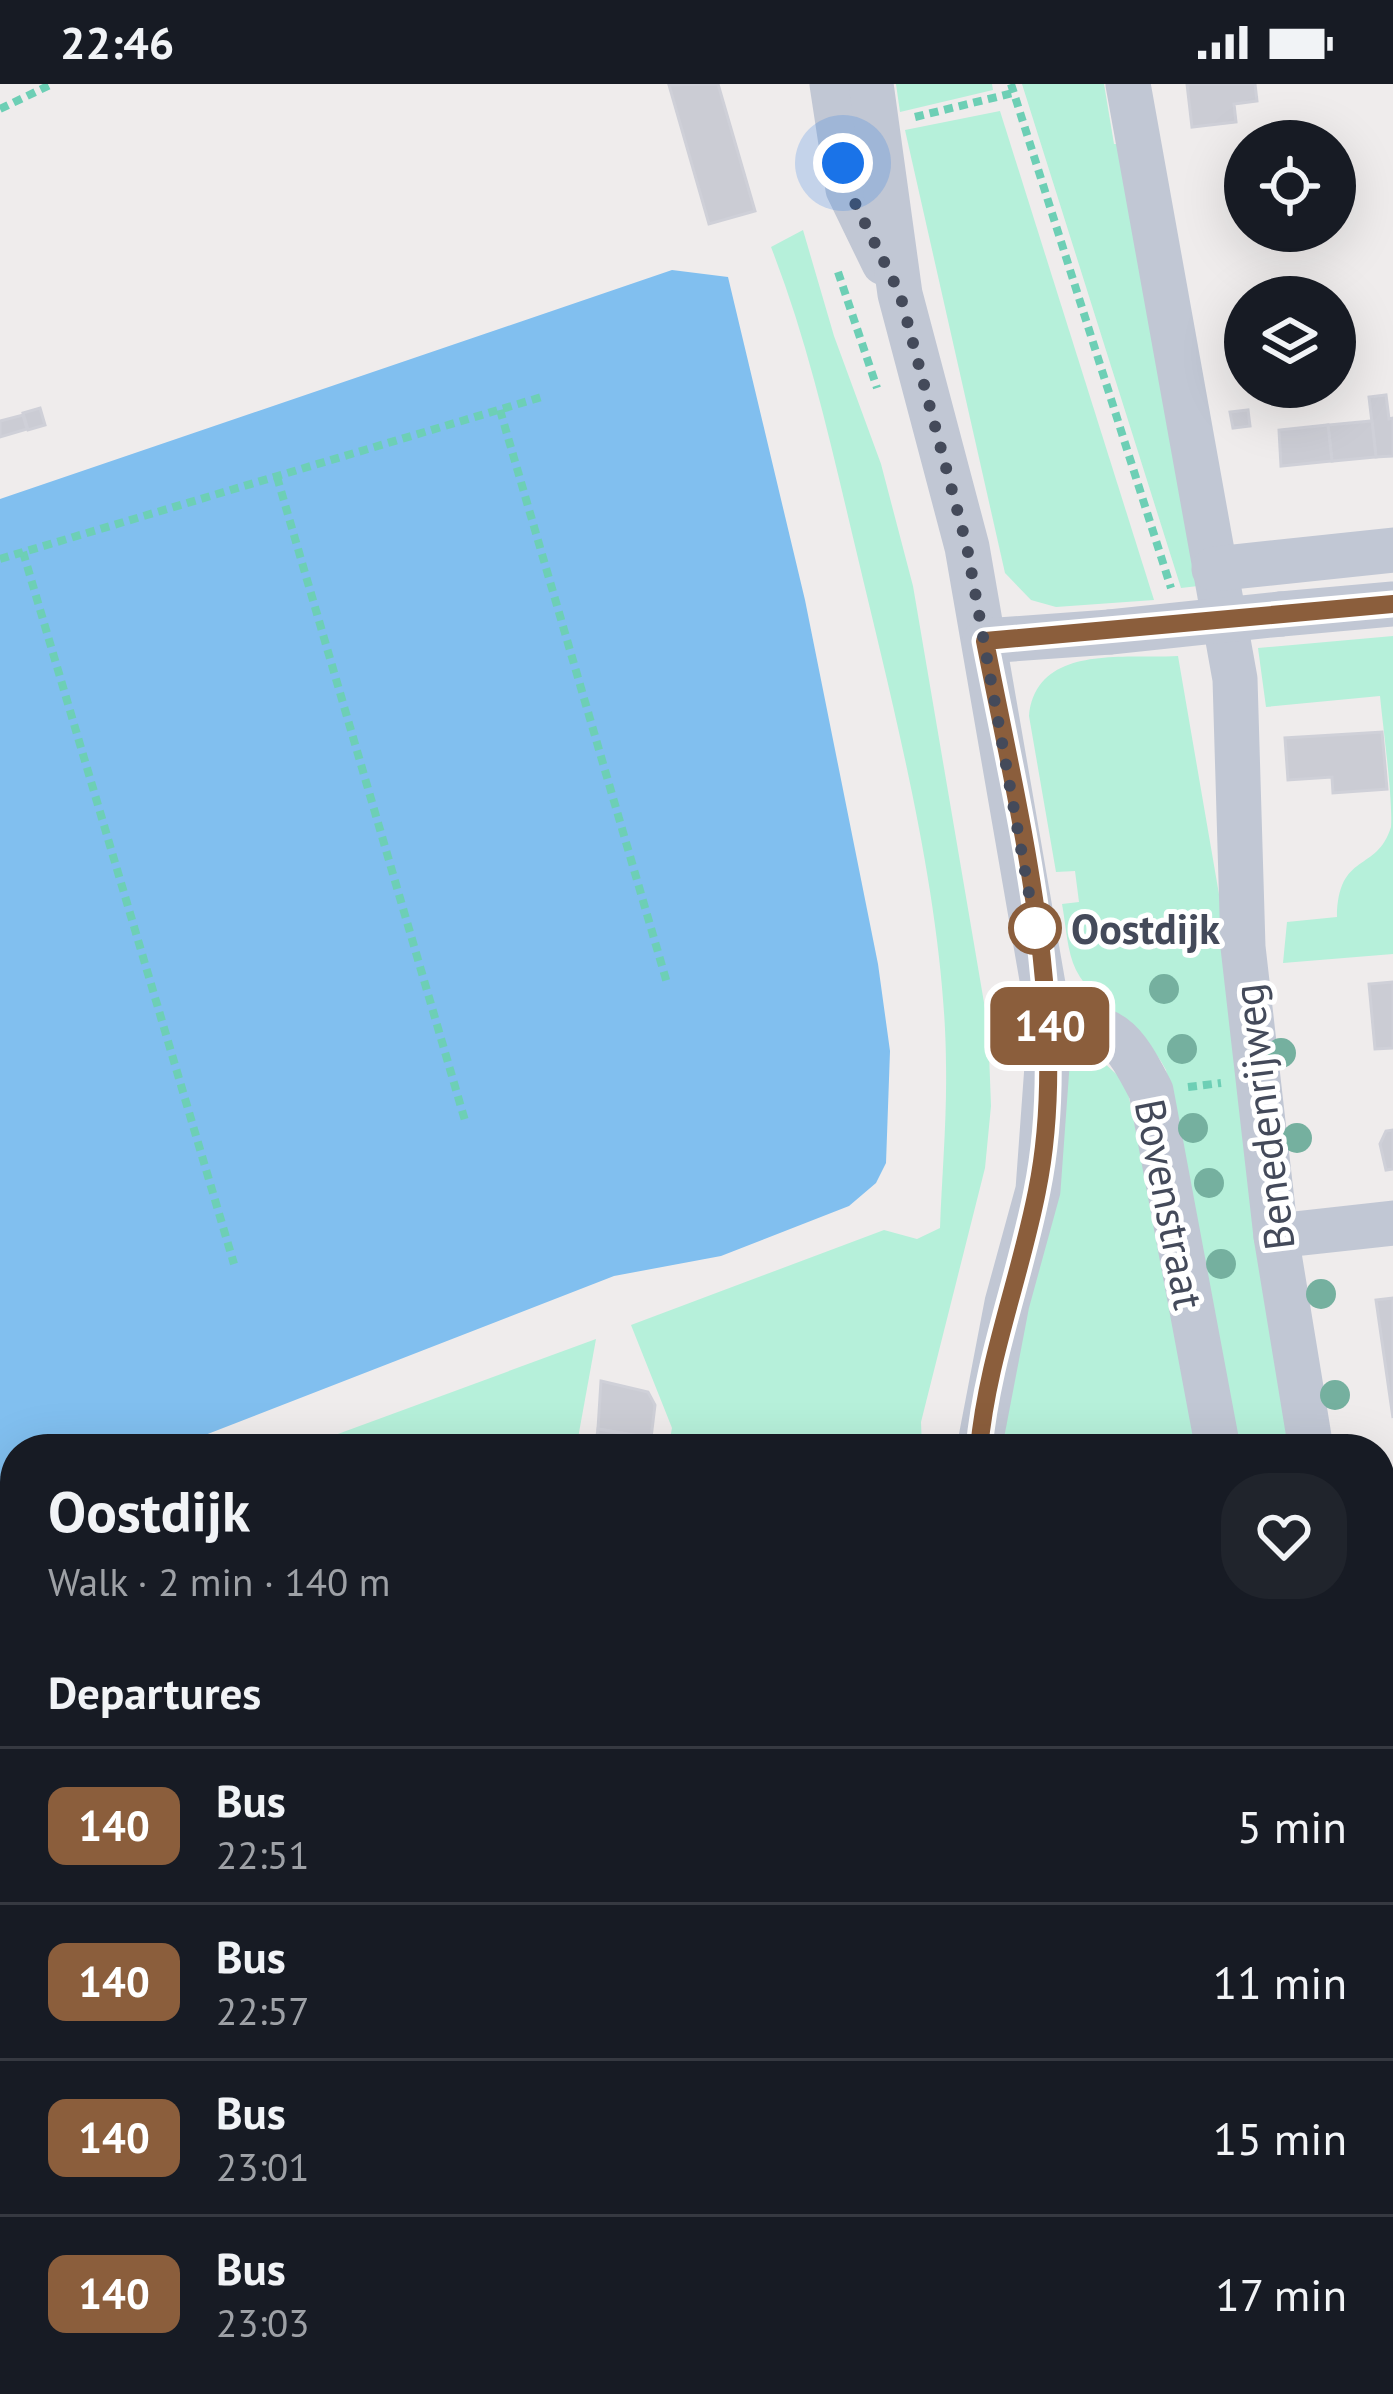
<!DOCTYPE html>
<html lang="en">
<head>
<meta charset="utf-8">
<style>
  body { margin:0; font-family:"PT Sans",sans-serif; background:#20242c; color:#f1f3f6; height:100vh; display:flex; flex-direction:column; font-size:45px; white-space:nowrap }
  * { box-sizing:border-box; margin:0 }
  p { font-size:39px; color:#9ea1a6 }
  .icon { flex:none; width:66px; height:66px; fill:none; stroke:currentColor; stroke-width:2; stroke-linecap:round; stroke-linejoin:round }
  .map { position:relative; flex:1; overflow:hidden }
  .panel { position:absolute; left:0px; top:1350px; width:1395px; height:960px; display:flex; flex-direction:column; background:#171b24; border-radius:48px 48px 0 0; box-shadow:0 12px 48px #0002 }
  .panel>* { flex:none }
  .badge { padding:0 24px; border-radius:18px; font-size:42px; line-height:78px }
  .buttons { position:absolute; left:1224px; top:36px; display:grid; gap:24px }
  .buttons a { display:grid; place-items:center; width:132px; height:132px; border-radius:50%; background:#171b24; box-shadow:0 12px 48px #0002; font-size:60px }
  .you { position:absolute; width:60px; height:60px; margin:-30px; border:9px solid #fff; border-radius:50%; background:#1a73e8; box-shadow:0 0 0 18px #1a73e833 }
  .map>.badge { position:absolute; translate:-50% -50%; box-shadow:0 0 0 6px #fff }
  h2 { padding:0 48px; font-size:45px; line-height:108px }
  .round { display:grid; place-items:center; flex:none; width:126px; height:126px; border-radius:48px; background:#20242c }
  .overview { display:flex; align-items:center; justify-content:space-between; height:204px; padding:0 48px }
  h1 { font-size:57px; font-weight:800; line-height:90px }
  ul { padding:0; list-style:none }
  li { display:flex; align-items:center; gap:36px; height:156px; padding:0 48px; border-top:3px solid #363941 }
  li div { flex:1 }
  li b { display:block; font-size:45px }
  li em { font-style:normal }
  li .badge { min-width:132px; font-weight:700; text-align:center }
  .status { display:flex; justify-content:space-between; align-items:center; height:84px; padding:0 60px; background:#171b24; direction:ltr }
  .status svg { height:33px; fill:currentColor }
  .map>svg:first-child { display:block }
  .green { fill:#b6f0da }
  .water { fill:#81bfef }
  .building { fill:#cbccd4; stroke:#cfd0d8; stroke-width:3 }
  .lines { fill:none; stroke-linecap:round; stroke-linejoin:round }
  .path { stroke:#6dcfb5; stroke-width:8; stroke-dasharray:9 6; stroke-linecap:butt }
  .minor { stroke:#c1c7d4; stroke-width:45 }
  .minor-bridge { stroke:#c1c7d4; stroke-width:45 }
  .tree { fill:#75b09f }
  .line-casing { stroke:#fff; stroke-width:27 }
  .line { stroke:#8b5e3c; stroke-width:18 }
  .walk { stroke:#444a5a; stroke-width:12; stroke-dasharray:0 21.6 }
  .stop-dot { fill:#fff; stroke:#8b5e3c; stroke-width:6 }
  .labels { text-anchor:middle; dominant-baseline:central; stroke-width:10; stroke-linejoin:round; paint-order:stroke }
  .stop-label { font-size:42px; font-weight:bold; fill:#444a5a; stroke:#fff; text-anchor:start }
  .street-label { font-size:42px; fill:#444a5a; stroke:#fff }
</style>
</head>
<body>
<div class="status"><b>22:46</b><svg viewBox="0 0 49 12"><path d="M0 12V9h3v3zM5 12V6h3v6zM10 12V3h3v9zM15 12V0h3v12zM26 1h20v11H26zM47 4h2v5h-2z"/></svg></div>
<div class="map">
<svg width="1393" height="2310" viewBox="0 0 1393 2310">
  <rect width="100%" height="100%" fill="#efecec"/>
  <g class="green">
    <polygon points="896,0 992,0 993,6 900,28"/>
    <polygon points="1022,0 1104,0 1114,60 1121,60 1198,502 1181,504"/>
    <polygon points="1000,27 1154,516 1056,523 1031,516 1005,489 905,46"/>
    <path d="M803 146 834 252 881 380 913 502 988 942 991 1022 985 1084 921 1338 922 1365H668L672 1344 631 1241 884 1146 917 1155 940 1144C942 1090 947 1035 946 981 945 820 894 626 857 470 832 366 810 263 771 163Z"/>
    <path d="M1393 552V870L1283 879 1287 838 1337 833C1338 767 1377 789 1391 743 1393 715 1383 643 1380 612L1266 623 1258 564Z"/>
    <path d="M1178 572 1220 816 1291 1365H1229L1166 986C1144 943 1096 925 1076 886 1067 868 1066 841 1062 820L1079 818 1075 787 1056 788 1029 632C1036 560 1123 575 1178 572Z"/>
    <polygon points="1087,972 1101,976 1126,999 1202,1365 1000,1365 1011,1289 1060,1084 1066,976"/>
    <polygon points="596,1255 576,1365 297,1365"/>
    <polygon points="1380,1785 1393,1841 1393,1931 1380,1934"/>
    <polygon points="992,2295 1181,2295 1187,2310 1027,2310 1023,2300 996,2308"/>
  </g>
  <polygon class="water" points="672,186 728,193 805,516 878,880 890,967 886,1079 876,1099 849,1122 721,1172 614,1192 169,1365 15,1365 15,1436 0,1442 0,415"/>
  <g class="building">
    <polygon points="718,0 755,127 709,140 669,1"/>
    <polygon points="1187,0 1255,0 1257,17 1234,20 1236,38 1192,43"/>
    <polygon points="1386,311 1389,335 1393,334 1393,372 1376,373 1369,313"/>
    <polygon points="40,324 45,341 28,346 23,329"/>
    <polygon points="1248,326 1250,342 1233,344 1230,328"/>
    <polygon points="23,331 27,345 0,353 0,337"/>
    <polygon points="1372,337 1376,373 1332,377 1328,341"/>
    <polygon points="1328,341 1332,377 1281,382 1279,346"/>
    <polygon points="1382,648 1387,705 1333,709 1332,693 1288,696 1285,654"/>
    <polygon points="1393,898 1393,964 1375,965 1369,900"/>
    <polygon points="1393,1046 1393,1085 1386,1086 1380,1060 1386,1047"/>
    <polygon points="1393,1214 1393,1334 1376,1216"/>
    <polygon points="601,1297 648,1308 655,1321 651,1354 598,1345"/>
    <polygon points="598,1345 667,1357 666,1365 595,1365"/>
    <polygon points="1393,1980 1393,2045 1380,1993 1380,1984"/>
    <polygon points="1393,2084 1393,2152 1392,2152 1380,2087"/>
    <polygon points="3,2100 15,2101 15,2193 0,2189"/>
    <polygon points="603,2295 634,2295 632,2306 601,2306"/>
    <polygon points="634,2295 662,2295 659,2310 632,2306"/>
    <polygon points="662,2295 692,2295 689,2310 659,2310"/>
    <polygon points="692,2295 721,2295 719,2310 689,2310"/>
    <polygon points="721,2295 752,2295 750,2310 719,2310"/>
    <polygon points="760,2295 793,2295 793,2310 769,2310 758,2304"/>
  </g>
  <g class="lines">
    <g class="path">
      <polyline points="1011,0 1171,504"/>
      <polyline points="0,25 52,0"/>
      <polyline points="915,33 1013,9"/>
      <polyline points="838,188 877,304"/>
      <polyline points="500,326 667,899"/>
      <polyline points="277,393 466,1040"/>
      <polyline points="23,468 234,1180"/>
      <polyline points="0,475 545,312"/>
      <polyline points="1188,1003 1221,999"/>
      <polyline points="0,1487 15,1480"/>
    </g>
    <g class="minor">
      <polyline points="832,0 848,105 884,179"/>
      <polyline points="871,0 900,210 967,463 1050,941 1038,1106 1007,1219 979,1365"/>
      <polyline points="1128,0 1235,595 1243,863 1276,1152 1311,1365"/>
      <polyline points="1214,485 1393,466"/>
      <polyline points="1281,530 1393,520"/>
      <polyline points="985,557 1110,548"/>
      <path d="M1050 941C1113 938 1123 953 1151 1007L1218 1365"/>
      <polyline points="1276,1152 1393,1139"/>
      <polyline points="1380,1490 1393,1488"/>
      <polyline points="1380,1665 1393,1722"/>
      <polyline points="0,1914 15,1832"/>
      <polyline points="1380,2238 1393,2297"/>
      <polyline points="0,2258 15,2261"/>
      <polyline points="170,2295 259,2310"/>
      <polyline points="887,2295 889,2310"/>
      <polyline points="975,2295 981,2310"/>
    </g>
    <polyline class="minor-bridge" points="1110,548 1281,530"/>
  </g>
  <g class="tree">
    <circle cx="1150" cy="850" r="15"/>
    <circle cx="1164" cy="905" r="15"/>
    <circle cx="1182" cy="965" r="15"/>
    <circle cx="1281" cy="969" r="15"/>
    <circle cx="1193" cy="1044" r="15"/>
    <circle cx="1297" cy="1054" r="15"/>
    <circle cx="1209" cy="1099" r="15"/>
    <circle cx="1221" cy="1180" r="15"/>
    <circle cx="1321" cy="1210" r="15"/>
    <circle cx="1335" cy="1311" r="15"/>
  </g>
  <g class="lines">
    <g class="line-casing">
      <path id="line" d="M979 1365C987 1277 1020 1194 1037 1107 1072 935 1018 728 985 557L1393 520"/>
    </g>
    <use href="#line" class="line"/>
    <polyline class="walk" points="843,79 848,105 900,210 967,463 1037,854 1035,844"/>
  </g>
  <circle class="stop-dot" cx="1035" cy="844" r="24"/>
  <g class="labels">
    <g class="stop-label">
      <text x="1071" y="844">Oostdijk</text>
    </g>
    <g class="street-label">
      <text transform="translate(1263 1033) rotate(-97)">Benedenrijweg</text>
      <text transform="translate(1170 1120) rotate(79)">Bovenstraat</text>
    </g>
  </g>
</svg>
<div class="buttons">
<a><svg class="icon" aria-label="locate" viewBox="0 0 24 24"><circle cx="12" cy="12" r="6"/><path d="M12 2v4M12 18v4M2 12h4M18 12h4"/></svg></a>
<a><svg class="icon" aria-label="layers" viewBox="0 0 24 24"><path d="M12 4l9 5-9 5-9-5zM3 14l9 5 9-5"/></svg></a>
</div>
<div class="you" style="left:843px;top:79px"></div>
<b class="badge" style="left:1050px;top:942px;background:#8b5e3c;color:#fff">140</b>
<section class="panel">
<div class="overview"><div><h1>Oostdijk</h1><p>Walk · 2 min · 140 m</p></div><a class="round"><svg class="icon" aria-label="heart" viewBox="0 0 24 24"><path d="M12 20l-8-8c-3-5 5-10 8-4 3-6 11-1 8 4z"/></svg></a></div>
<h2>Departures</h2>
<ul>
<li><span class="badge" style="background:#8b5e3c;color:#fff">140</span><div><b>Bus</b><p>22:51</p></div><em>5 min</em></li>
<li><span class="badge" style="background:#8b5e3c;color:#fff">140</span><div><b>Bus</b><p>22:57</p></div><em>11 min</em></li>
<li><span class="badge" style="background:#8b5e3c;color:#fff">140</span><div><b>Bus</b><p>23:01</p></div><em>15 min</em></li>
<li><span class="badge" style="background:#8b5e3c;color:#fff">140</span><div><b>Bus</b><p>23:03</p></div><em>17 min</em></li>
</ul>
</section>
</div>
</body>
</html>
